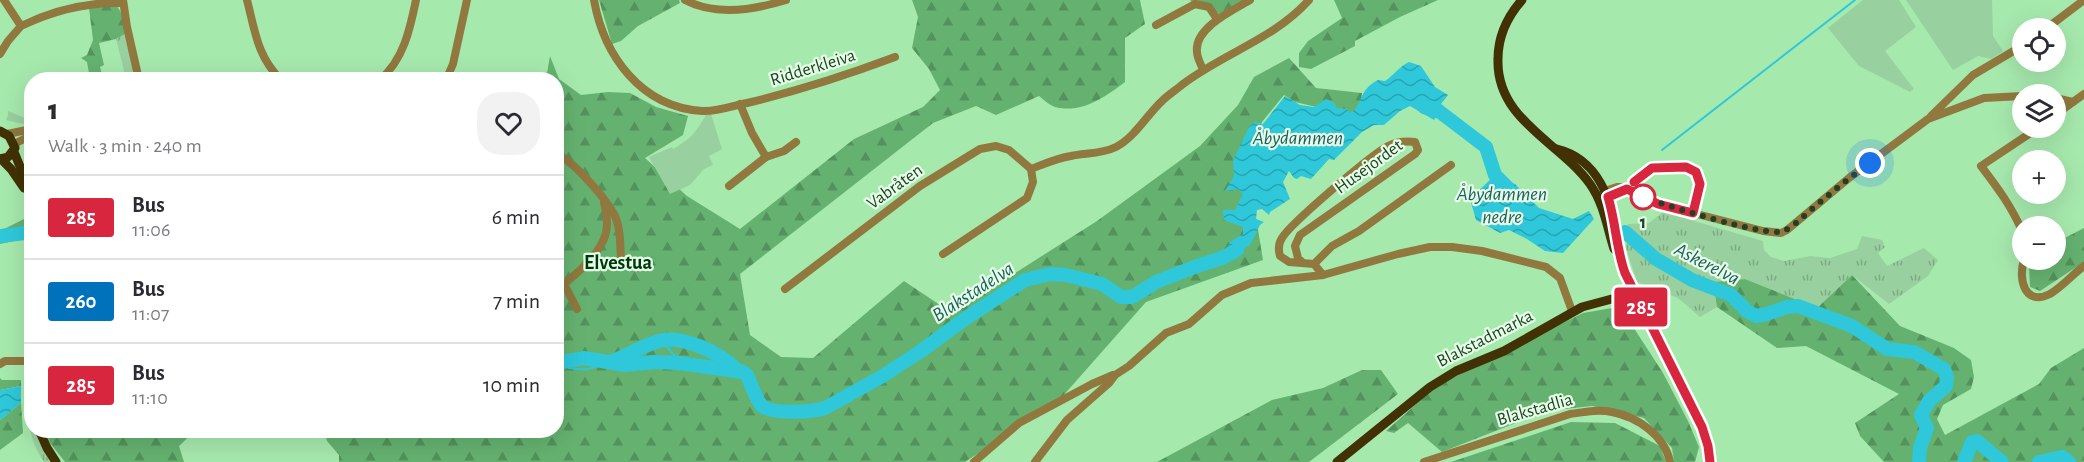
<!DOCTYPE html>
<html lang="en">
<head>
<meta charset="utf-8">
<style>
  body { margin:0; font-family:"Alegreya Sans",sans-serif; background:#f2f2f3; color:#2b2b33; height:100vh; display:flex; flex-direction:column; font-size:22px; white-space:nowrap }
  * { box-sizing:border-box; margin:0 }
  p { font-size:20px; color:#7c7c81 }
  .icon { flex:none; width:33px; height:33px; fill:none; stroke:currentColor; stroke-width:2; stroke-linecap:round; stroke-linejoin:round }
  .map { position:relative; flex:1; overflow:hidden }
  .side { position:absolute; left:24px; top:72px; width:540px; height:366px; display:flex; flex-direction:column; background:#fff; border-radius:24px; box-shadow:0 6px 24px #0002 }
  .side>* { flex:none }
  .badge { padding:0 12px; border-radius:4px; font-size:21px; line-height:39px }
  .buttons { position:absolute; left:2012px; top:18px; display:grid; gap:12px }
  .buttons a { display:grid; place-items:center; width:54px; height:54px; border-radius:50%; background:#fff; box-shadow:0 6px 24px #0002; font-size:30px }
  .you { position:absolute; width:30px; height:30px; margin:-15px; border:4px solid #fff; border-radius:50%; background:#1a73e8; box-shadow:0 0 0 9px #1a73e833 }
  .map>.badge { position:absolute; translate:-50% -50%; box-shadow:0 0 0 3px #fff }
  .round { display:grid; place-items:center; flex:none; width:63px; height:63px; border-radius:24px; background:#f2f2f3 }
  .summary { display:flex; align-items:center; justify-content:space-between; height:102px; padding:0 24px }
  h1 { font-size:28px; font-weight:800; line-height:45px }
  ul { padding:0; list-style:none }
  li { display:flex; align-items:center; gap:18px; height:84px; padding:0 24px; border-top:2px solid #e1e1e2 }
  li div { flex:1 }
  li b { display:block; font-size:22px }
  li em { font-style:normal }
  li .badge { min-width:66px; font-weight:700; text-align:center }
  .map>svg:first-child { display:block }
  .grass { fill:url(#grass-tufts) }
  .forest { fill:url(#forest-firs) }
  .park { fill:#99d09f }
  .water { fill:url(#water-waves) }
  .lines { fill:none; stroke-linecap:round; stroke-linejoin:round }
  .stream { stroke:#2ec8da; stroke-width:2 }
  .river { stroke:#2ec8da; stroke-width:14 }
  .minor { stroke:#90783e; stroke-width:8 }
  .major { stroke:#413105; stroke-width:9 }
  .line-casing { stroke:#fff; stroke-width:14 }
  .line { stroke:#d7263d; stroke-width:9 }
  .walk { stroke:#233f27; stroke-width:6; stroke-dasharray:0 10.8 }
  .stop-dot { fill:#fff; stroke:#d7263d; stroke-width:3 }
  .labels { text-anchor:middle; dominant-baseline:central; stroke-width:4.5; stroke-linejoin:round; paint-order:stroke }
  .street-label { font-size:18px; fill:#233f27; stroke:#e4ffe6 }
  .stop-label { font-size:18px; font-weight:bold; fill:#233f27; stroke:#e4ffe6 }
  .water-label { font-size:20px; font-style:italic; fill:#215b63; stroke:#e4ffe6 }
  .neighbourhood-label { font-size:20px; font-weight:bold; fill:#00360e; stroke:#e4ffe6 }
</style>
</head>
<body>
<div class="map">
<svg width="2084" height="462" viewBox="0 0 2084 462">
  <defs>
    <pattern id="grass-tufts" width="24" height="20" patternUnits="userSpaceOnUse" patternTransform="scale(1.5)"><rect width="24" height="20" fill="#99d09f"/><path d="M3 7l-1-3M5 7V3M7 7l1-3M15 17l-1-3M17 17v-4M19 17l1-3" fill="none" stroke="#7caa82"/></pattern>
    <pattern id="forest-firs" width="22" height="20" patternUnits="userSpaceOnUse" patternTransform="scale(1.5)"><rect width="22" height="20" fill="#65b270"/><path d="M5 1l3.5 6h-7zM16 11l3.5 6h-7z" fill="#53925c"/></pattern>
    <pattern id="water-waves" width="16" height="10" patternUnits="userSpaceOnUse" patternTransform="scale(1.5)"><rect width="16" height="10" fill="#2ec8da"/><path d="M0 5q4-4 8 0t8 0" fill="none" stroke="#27a4b1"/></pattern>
  </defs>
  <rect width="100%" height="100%" fill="#a6e9ad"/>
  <g class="grass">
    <polygon points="125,34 135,79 126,79 116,39"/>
    <polygon points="8,111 25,118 27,123 23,124 6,120 8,115"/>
    <polygon points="1663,212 1763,241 1764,250 1771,257 1784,261 1810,256 1830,258 1857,249 1862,236 1882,240 1885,247 1878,253 1887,266 1924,248 1938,260 1928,276 1889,304 1852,275 1817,308 1745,279 1713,282 1717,307 1700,317 1678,298 1637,282 1626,248 1628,224 1649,223"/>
    <path d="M27 373H28L32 430 35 431 39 442 50 462H44C25 435 27 404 27 373Z"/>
  </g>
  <g class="forest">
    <polygon points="599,0 679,0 680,3 638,26 621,41 612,44"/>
    <path d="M912 0H1140L1145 24 1125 38V82C1105 97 1082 114 1055 107 1049 105 1043 99 1039 96L996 115 976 106 933 123 740 274 750 335 781 357 813 358 904 281 952 313 1097 221 1200 146 1238 105 1254 77 1289 58 1316 88 1362 93 1359 117 1295 102 1284 95 1244 144 1263 260 1146 302 1062 397 965 462H339V455L327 441 324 431 556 430V80L546 79 550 56 559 79 581 95 608 92 630 93 656 107 688 116 683 135 645 158 687 196 740 229 854 139 923 107 940 90 929 69 912 48 918 17Z"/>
    <path d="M1190 0H1242L1219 14C1210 5 1206 0 1193 3Z"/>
    <polygon points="1334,0 1438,0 1400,17 1355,41 1355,46 1311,69 1299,67 1299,53 1308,41 1342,18"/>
    <polygon points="117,6 122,14 125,34 116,39 99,43 104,65 100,67 103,78 90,79 87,62 81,58 87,55 93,40 89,8"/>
    <polygon points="26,218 28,238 0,244 0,231"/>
    <polygon points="2084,228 2084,262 2040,291 2030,287 2029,265 2031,260 2055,260 2055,243"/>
    <polygon points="1852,275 1900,326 1954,348 1971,360 1974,377 1971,389 1943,405 1937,419 1945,435 2039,384 2051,368 2084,348 2084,462 1884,462 1860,436 1855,423 1899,394 1806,346 1777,348 1717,307 1713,282 1745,279 1817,308"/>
    <polygon points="1612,308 1628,319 1663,373 1688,421 1699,447 1695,462 1674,462 1672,448 1644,418 1592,406 1546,411 1442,452 1408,423 1394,433 1386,431 1436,386 1583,313"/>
    <polygon points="1362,370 1381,370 1398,394 1309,462 1157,462 1272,400 1323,388"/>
    <polygon points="0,378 2,380 21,380 21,386 0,390"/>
    <polygon points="21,403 23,433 0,450 0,420"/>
    <polygon points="1571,422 1615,423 1660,446 1666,462 1451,462"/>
    <polygon points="45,431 111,431 119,435 122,431 195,431 179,446 184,462 65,462 50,443"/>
  </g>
  <g class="park">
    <polygon points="1863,0 1899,0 1916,27 1885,51 1914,89 1910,92 1859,66 1828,28"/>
    <polygon points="1906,0 1992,0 1993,36 2003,51 1991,59 1978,56 1953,70"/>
    <path d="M711 114 722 149 709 156 713 165 704 169 690 185 670 194 649 157 672 147 673 149C691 139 696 132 706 115Z"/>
  </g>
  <g class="water">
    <path d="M1409 62 1421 66 1435 87 1448 95 1441 104 1444 106 1434 120 1410 106 1400 111 1384 125H1374L1362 132 1334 160 1329 159 1311 179 1301 176 1297 179 1294 178 1289 171 1283 182 1290 199 1270 212 1269 215 1262 209 1257 210 1256 219 1264 222 1260 225 1250 245 1230 259 1218 257 1225 253 1230 242 1243 234V227L1224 220 1223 210H1235L1243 194 1238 189 1225 191 1234 176 1233 161 1249 127 1255 122 1263 124 1285 96 1300 105 1314 107 1326 99 1333 102 1337 108 1347 109 1350 113C1363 106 1357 91 1378 80L1385 81C1394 75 1400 66 1409 62Z"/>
    <polygon points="1495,175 1515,184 1539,208 1573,219 1589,211 1594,219 1563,253 1545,251 1527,239 1509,230 1500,233 1476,220 1470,199"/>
    <polygon points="21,386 21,403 0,420 0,390"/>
  </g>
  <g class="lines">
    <g class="stream">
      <polyline points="1662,150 1855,0"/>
      <polyline points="661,340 681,363"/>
      <path d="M563 362 569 368C583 370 592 371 603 362"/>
    </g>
    <g class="river">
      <polyline points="1424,107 1440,112 1486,147 1495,175 1508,188"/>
      <polyline points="1625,232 1656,259 1692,280 1731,295 1747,311 1756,316 1767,314 1787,307 1798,306 1852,326 1887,349 1914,352 1944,369 1947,377 1946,386 1929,401 1921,415 1927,428 1920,448 1919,462"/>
      <polyline points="0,236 25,233"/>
      <path d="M556 359 563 362 584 358 625 365 655 362 679 363 743 372 747 375C751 384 755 397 761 405 770 415 813 412 825 408L881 377 921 351 966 318 1025 280 1050 274 1066 275 1102 284 1121 297H1132L1156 282 1197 266 1222 258 1237 250"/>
      <path d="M610 362C626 356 642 346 659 341 681 334 721 353 737 370"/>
      <polyline points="1964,462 1972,442 1977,441 2002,462"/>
      <polyline points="2039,462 2062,457 2069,462"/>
    </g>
    <g class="minor">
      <path d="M4 0 21 26C52 11 88 2 123 3"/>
      <polyline points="123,0 127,27 139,80"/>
      <path d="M247 0C255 31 257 56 281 80"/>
      <path d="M594 0C604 56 641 107 702 111 717 112 732 106 747 103 797 91 847 75 895 57"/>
      <path d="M685 0C715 16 754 10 786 0"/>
      <polyline points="1156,25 1195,4 1209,7 1217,19"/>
      <polyline points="2047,28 2084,0"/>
      <polyline points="0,54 8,41 21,26"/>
      <path d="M1203 70C1201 64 1197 58 1197 52 1194 28 1233 10 1250 0"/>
      <path d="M380 80C404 59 410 29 416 0"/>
      <polyline points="446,80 453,64 467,0"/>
      <polyline points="2055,98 2073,102 2084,94"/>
      <polyline points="740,104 752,133 766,157"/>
      <polyline points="2055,115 2073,102"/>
      <polyline points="1931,116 1973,75 2022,46"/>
      <polyline points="7,134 32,129"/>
      <polyline points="14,144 32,135"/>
      <path d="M556 154C573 160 605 198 614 214 621 227 620 245 621 260"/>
      <polyline points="729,186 766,157 784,151 796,142"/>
      <polyline points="1602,194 1605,191 1617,187 1624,187 1658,204 1763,231 1781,233 1787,230 1849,178 1928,119 1984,98 2022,96"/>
      <polyline points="1603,197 1620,193 1627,189"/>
      <path d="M2022 231C2012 207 1997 187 1981 166L2038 128"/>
      <path d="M943 254 1027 198 1033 182 1031 169C1044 164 1057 158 1071 156 1085 153 1102 154 1116 147 1135 137 1146 116 1162 101 1168 95 1176 90 1183 84 1224 53 1274 39 1309 0"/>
      <path d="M2024 260C2018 278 2024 307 2050 294 2062 287 2073 274 2084 266"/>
      <path d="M1303 263 1298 258 1295 246 1300 235 1415 154 1418 150 1415 142C1406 141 1396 142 1388 146 1372 154 1290 224 1282 238 1278 244 1278 249 1280 256L1289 262 1314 264 1323 275"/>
      <polyline points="1314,264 1332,246 1359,231 1451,165"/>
      <path d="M564 284C579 272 599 254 605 236 609 225 606 213 604 202"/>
      <polyline points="558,289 564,284 577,309"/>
      <polyline points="785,289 920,186 980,149 996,146 1009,150 1031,169"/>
      <polyline points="0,364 5,361 32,361"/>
      <polyline points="974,462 1019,423 1092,384 1113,375"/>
      <polyline points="1035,462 1067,420 1109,383 1115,375 1129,366 1166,333 1189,324 1222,295 1251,283 1323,275 1398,254 1430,247 1452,247 1482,251 1546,267 1560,278 1572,311"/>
      <path d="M1424 462 1570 414C1584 412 1598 409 1612 412 1638 417 1665 436 1670 462"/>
    </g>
    <g class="major">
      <path d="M1522 0C1507 17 1498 36 1498 59 1496 120 1560 142 1590 184 1604 204 1607 227 1614 249L1617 251 1634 293 1702 427 1708 446 1710 462"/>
      <polyline points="0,131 9,136 15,148 8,157 0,159"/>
      <path d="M1557 149C1598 159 1612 200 1616 237"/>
      <polyline points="14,152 28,186 32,202"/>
      <polyline points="1,159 11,169 24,188"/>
      <polyline points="39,430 47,448 56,462"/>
      <polyline points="1337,462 1430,387 1456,371 1504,351 1582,307 1634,293"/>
    </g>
  </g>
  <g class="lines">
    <g class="line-casing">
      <path id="line" d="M1634 182 1652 168 1686 167 1696 172 1700 184 1693 213 1658 204 1627 189 1608 197C1616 223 1616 248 1625 273L1702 427 1708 446 1710 462"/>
    </g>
    <use href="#line" class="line"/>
    <path class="walk" d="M1643 197 1637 195C1657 203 1768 238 1783 231 1794 227 1803 216 1812 209 1831 193 1850 177 1870 163"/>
  </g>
  <circle class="stop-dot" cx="1643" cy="197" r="12"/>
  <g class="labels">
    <g class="street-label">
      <text transform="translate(813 68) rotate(-17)">Ridderkleiva</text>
      <text transform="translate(1369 167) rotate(-36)">Husejordet</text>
      <text transform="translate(895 187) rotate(-36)">Vabråten</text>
      <text transform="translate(1485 339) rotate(-27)">Blakstadmarka</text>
      <text transform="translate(1535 410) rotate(-16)">Blakstadlia</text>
    </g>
    <g class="stop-label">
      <text x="1643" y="223">1</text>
    </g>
    <g class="water-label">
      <text x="1298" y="138">Åbydammen</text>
      <text x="1502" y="194">Åbydammen<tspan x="1502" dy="23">nedre</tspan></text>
      <text transform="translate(1707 264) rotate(27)">Askerelva</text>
      <text transform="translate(973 292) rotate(-33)">Blakstadelva</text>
    </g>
    <g class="neighbourhood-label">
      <text x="618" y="263">Elvestua</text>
    </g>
  </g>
</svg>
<div class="buttons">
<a><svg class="icon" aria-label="locate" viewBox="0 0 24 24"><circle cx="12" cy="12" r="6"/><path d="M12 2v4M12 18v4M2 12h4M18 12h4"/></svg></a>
<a><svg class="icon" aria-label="layers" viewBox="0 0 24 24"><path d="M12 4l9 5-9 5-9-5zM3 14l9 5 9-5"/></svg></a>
<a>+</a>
<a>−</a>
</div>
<div class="you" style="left:1870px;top:163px"></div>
<b class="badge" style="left:1641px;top:307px;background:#d7263d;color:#fff">285</b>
<section class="side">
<div class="summary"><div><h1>1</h1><p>Walk · 3 min · 240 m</p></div><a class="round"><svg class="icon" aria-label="heart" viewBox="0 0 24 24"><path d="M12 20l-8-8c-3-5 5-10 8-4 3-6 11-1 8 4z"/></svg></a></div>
<ul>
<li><span class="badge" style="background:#d7263d;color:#fff">285</span><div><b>Bus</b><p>11:06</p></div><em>6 min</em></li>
<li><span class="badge" style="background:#0072bc;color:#fff">260</span><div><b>Bus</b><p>11:07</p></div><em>7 min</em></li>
<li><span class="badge" style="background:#d7263d;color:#fff">285</span><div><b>Bus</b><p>11:10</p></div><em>10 min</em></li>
</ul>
</section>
</div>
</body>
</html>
